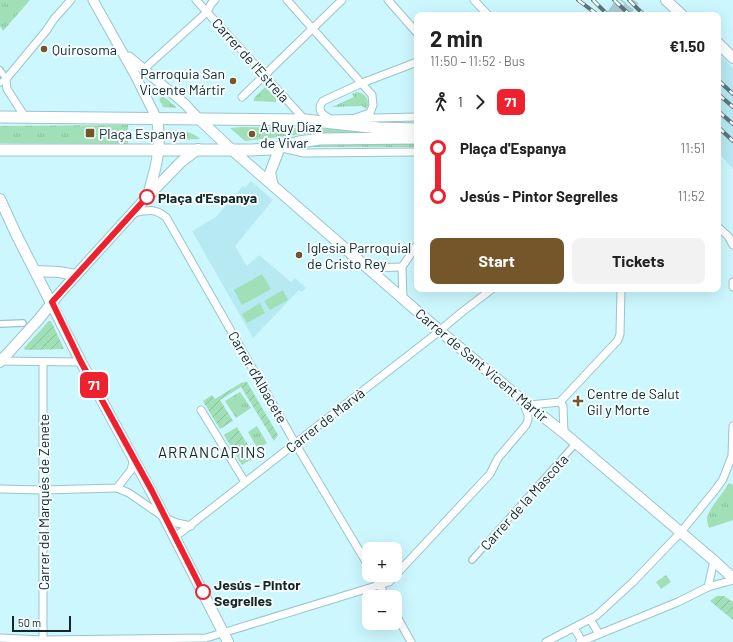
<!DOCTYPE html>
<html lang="en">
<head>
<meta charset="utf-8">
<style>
  body { margin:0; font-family:Barlow,sans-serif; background:#f2f2f2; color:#222; height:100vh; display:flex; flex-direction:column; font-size:15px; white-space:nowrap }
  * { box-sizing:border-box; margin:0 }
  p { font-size:13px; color:#767676 }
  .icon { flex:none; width:22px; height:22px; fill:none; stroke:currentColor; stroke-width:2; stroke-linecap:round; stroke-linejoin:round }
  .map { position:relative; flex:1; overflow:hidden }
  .panel { position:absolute; left:414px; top:12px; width:307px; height:280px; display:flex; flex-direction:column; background:#fff; border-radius:8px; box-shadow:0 4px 16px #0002 }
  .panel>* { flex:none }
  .badge { padding:0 8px; border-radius:6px; font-size:14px; line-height:26px }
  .controls { position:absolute; left:362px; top:542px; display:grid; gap:8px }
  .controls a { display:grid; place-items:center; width:40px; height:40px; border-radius:8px; background:#fff; box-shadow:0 4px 16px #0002; font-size:20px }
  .scale { position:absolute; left:12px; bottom:10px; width:59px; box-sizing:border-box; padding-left:4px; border:2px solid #152528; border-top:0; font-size:11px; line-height:14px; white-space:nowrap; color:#152528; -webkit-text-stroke:3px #f5fdfe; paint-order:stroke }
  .map>.badge { position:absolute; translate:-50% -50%; box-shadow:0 0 0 2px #fff }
  .legs { display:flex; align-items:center; gap:6px; height:44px; padding:0 16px; font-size:13px }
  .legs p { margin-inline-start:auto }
  .headline { display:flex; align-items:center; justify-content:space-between; height:68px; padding:0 16px }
  h1 { font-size:22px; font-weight:700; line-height:30px }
  .primary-button { display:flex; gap:8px; margin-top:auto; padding:8px 16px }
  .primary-button a { flex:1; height:46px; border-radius:8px; background:#74562a; color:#fff; font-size:16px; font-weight:700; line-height:46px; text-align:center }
  .primary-button a+a { background:#f2f2f2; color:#222 }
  ul { padding:0 16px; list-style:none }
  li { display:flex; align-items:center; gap:14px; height:48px; font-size:15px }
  li i { display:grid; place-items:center; width:6px; height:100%; margin:0 5px; background:currentColor }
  li i::after { content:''; width:10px; height:10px; margin:-5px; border:3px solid; border-radius:50%; background:#fff }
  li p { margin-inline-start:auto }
  li:first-child i { background:linear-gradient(#0000 50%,currentColor 0) }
  li:last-child i { background:linear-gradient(currentColor 50%,#0000 0) }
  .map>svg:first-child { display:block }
  .built { fill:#b6e9f2 }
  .grass { fill:url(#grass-tufts) }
  .garden { fill:url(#garden-furrows) }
  .pitch { fill:#a1dfb7 }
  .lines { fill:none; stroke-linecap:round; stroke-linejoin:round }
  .primary-tunnel { stroke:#a7cdd3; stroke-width:11; stroke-dasharray:11 5.5; stroke-linecap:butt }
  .pedestrian-casing { stroke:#9bc4cb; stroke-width:8 }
  .minor-casing { stroke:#9bc4cb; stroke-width:9 }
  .tertiary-casing { stroke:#9bc4cb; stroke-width:11 }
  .secondary-casing { stroke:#9bc4cb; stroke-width:12 }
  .primary-casing { stroke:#9bc4cb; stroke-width:13 }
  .pedestrian { stroke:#fff; stroke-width:5.5 }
  .minor { stroke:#fff; stroke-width:7 }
  .tertiary { stroke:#fff; stroke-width:9 }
  .secondary { stroke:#fff; stroke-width:10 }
  .primary { stroke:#fff; stroke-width:11 }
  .rail-casing { stroke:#5c767b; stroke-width:4 }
  .rail { stroke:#f5fdfe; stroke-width:2.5; stroke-dasharray:8; stroke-linecap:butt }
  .line-1-casing { stroke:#fff; stroke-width:9 }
  .line-1 { stroke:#ed222e; stroke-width:6 }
  .poi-dot { fill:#74562a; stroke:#f5fdfe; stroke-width:1.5 }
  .stop-1-dot { fill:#fff; stroke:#ed222e; stroke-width:2 }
  .labels { text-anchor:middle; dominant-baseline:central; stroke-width:4; stroke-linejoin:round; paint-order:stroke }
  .poi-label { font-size:14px; fill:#152528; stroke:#f5fdfe; text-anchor:start }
  .street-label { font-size:14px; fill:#152528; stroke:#f5fdfe }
  .stop-label { font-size:14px; font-weight:bold; fill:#152528; stroke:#f5fdfe; text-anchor:start }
  .neighbourhood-label { font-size:15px; letter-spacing:1px; fill:#152528; stroke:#f5fdfe }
</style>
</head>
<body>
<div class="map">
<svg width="733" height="642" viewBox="0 0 733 642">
  <defs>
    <pattern id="grass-tufts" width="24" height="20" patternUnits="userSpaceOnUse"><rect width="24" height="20" fill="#a1dfb7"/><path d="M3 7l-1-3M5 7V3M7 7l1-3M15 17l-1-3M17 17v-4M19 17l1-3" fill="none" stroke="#8abf9d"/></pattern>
    <pattern id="garden-furrows" width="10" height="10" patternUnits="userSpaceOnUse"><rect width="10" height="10" fill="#a1dfb7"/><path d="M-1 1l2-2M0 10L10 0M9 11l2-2" fill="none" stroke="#8abf9d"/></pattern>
  </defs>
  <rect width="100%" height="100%" fill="#ccf7fe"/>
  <g class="built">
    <polygon points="722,57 733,68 733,169 718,152 718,61"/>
    <polygon points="251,181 273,200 235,246 247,266 259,255 291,282 295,278 306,288 302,292 299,290 253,338 192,231 216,217 243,186 245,188"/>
  </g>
  <g class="grass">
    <polygon points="0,0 30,0 3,31 0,26"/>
    <polygon points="265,87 276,98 276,102 254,101 254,98"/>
    <path d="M357 92C366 93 371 102 366 109L362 106 332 107 354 97 352 94Z"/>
    <polygon points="163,96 176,107 176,108 163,107 159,99"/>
    <polygon points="128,125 128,144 0,143 0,126"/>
    <polygon points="243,127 341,129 384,134 303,134 245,141 230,128"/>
    <path d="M168 131C180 131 191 130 200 139L172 140Z"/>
    <polygon points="417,142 417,147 301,147 318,144"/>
    <polygon points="240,392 251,408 236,418 225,401"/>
    <polygon points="257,426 267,443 258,449 248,432"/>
    <path d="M729 483 733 485V520L709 528C708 525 707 521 707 518 707 511 725 491 729 483Z"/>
    <polygon points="666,575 671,582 661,589 656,582"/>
  </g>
  <g class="garden">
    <polygon points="51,321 64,349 25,350 24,348 49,321"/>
    <polygon points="245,382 247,382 278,435 274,441 241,387 220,400 233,421 220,429 203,401 212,395 215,399 241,383"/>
    <polygon points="237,427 255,457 242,465 224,435"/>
    <polygon points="717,596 724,596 733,602 733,620 710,601"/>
  </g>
  <g class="pitch">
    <polygon points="262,274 271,289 242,305 234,290"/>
    <polygon points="283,290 288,300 270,310 264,301"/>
    <polygon points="260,303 265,313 247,323 242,314"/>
  </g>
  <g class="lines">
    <g class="primary-tunnel">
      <polyline points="612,15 622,0"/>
      <polyline points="623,15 634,0"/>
    </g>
    <g class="pedestrian-casing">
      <g id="pedestrian">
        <polyline points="0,70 6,79 0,83"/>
        <polyline points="0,324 23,323"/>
        <polyline points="472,560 576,443"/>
      </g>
    </g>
    <g class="minor-casing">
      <g id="minor">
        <polyline points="196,0 305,120"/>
        <polyline points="287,0 372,95 373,105 370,113 355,118"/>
        <polyline points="388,0 417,33"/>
        <polyline points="474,0 488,15"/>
        <polyline points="143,70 207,12 211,4 215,0"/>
        <polyline points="242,97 342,0"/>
        <polyline points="25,117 7,89 6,79 46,31 54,19 71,0"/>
        <path d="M330 119C322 114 316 110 323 101L362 83 417 62"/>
        <polyline points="331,119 417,117"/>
        <polyline points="282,148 304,153 417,152"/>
        <path d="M133 213C147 210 154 208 166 217L295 443 369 567"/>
        <polyline points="718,227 728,236 733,245"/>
        <polyline points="368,268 402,267"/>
        <polyline points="733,282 733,287"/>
        <polyline points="403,299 402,267 417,245"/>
        <polyline points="0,361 81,362"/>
        <polyline points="43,362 43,642"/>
        <polyline points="560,402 563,406 564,433"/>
        <polyline points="530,405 560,402 618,340 620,334 621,289"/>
        <polyline points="201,410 245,482"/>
        <polyline points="117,488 129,493 165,518 177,523 191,526"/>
        <polyline points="0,489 43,490 117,488 131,470 134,458"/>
        <polyline points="175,537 432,337 462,312 492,289"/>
        <polyline points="374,575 386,597"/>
        <polyline points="708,587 714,561"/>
        <polyline points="395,613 411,642"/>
        <polyline points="590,619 599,634"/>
        <polyline points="574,628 582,641"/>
        <polyline points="0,638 43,640 206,638 389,582 490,474 498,458 526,425 528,420 528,415 523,402"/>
        <polyline points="546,642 596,616 633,582 681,532 716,489 723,479 732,456 733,426"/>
        <polyline points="580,642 678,602 708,587 733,580"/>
      </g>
    </g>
    <g class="tertiary-casing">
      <g id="tertiary">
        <polyline points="93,0 135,75 157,119"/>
        <polyline points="129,57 185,104 199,119"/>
      </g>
    </g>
    <g class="secondary-casing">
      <g id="secondary">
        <polyline points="666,0 682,15"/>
        <polyline points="718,43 733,58"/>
        <polyline points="199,119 232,150 440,331 522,400 564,433 711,558 733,578"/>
        <polyline points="273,186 270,173 280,147"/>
        <path d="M148 195C156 168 162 147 157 119"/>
        <polyline points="0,199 16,234 81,362 151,491 228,642"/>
        <polyline points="35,271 59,272 76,275"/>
        <polyline points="0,362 39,319 58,295 147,197 181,162 198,149"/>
      </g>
    </g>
    <g class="primary-casing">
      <g id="primary">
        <polyline points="0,117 305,120 379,128 417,129"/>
        <polyline points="0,150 251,150 272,149 299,142 320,139 417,138"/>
      </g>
    </g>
    <use href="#pedestrian" class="pedestrian"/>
    <use href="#minor" class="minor"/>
    <use href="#tertiary" class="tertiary"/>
    <use href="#secondary" class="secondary"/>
    <use href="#primary" class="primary"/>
    <g class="rail-casing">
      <g id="rail">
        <polyline points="578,0 598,15"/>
        <polyline points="593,0 608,15"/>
        <polyline points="614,0 630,15"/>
        <polyline points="629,0 644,15"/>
        <polyline points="718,80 733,94"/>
        <polyline points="718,94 733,107"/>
        <polyline points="718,111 733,124"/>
        <polyline points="718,127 733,141"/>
      </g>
    </g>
    <use href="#rail" class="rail"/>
  </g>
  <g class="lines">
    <g class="line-1-casing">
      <polyline id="line-1" points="147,197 52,302 81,362 152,491 203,592"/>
    </g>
    <use href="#line-1" class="line-1"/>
  </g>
  <g class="poi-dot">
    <circle cx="44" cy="49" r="4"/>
    <circle cx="233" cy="81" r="4"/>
    <rect x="85" y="128" width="10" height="10" rx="2"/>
    <circle cx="252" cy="134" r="4"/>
    <circle cx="299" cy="255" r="4"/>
    <path d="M576 395h4v4h4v4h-4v4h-4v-4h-4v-4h4z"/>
  </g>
  <g class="stop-1-dot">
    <circle cx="147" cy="197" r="7"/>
    <circle cx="203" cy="592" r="7"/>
  </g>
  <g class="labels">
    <g class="poi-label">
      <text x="52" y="49">Quirosoma</text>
      <text x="225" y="73" text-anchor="end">Parroquia San<tspan x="225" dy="16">Vicente Mártir</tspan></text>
      <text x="260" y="126">A Ruy Díaz<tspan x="260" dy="16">de Vivar</tspan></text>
      <text x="99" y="133">Plaça Espanya</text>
      <text x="307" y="247">Iglesia Parroquial<tspan x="307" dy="16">de Cristo Rey</tspan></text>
      <text x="587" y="393">Centre de Salut<tspan x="587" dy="16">Gil y Morte</tspan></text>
    </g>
    <g class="street-label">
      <text transform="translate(251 60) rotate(48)">Carrer de l'Estrela</text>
      <text transform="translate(482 365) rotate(40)">Carrer de Sant Vicent Màrtir</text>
      <text transform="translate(258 377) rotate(60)">Carrer d'Albacete</text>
      <text transform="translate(325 420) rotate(-38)">Carrer de Marvà</text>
      <text transform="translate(43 502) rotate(-90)">Carrer del Marqués de Zenete</text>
      <text transform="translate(524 502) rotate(-48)">Carrer de la Mascota</text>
    </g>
    <g class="stop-label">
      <text x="158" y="197">Plaça d'Espanya</text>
      <text x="214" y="584">Jesús - Pintor<tspan x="214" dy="16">Segrelles</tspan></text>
    </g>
    <g class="neighbourhood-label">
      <text x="212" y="452">ARRANCAPINS</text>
    </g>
  </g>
</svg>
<div class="controls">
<a>+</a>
<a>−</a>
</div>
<div class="scale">50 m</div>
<b class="badge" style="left:94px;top:385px;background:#ed222e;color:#fff">71</b>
<section class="panel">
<div class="headline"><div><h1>2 min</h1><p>11:50 – 11:52 · Bus</p></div><b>€1.50</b></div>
<div class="legs"><svg class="icon" aria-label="walk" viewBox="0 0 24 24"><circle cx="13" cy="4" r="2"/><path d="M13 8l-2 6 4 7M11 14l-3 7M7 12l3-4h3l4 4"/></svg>1<svg class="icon" aria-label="forward" viewBox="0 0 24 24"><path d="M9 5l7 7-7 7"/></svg><b class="badge" style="background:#ed222e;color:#fff">71</b></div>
<ul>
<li><i style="color:#ed222e"></i><b>Plaça d'Espanya</b><p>11:51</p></li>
<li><i style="color:#ed222e"></i><b>Jesús - Pintor Segrelles</b><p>11:52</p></li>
</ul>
<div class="primary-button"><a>Start</a><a>Tickets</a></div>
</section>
</div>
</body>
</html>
